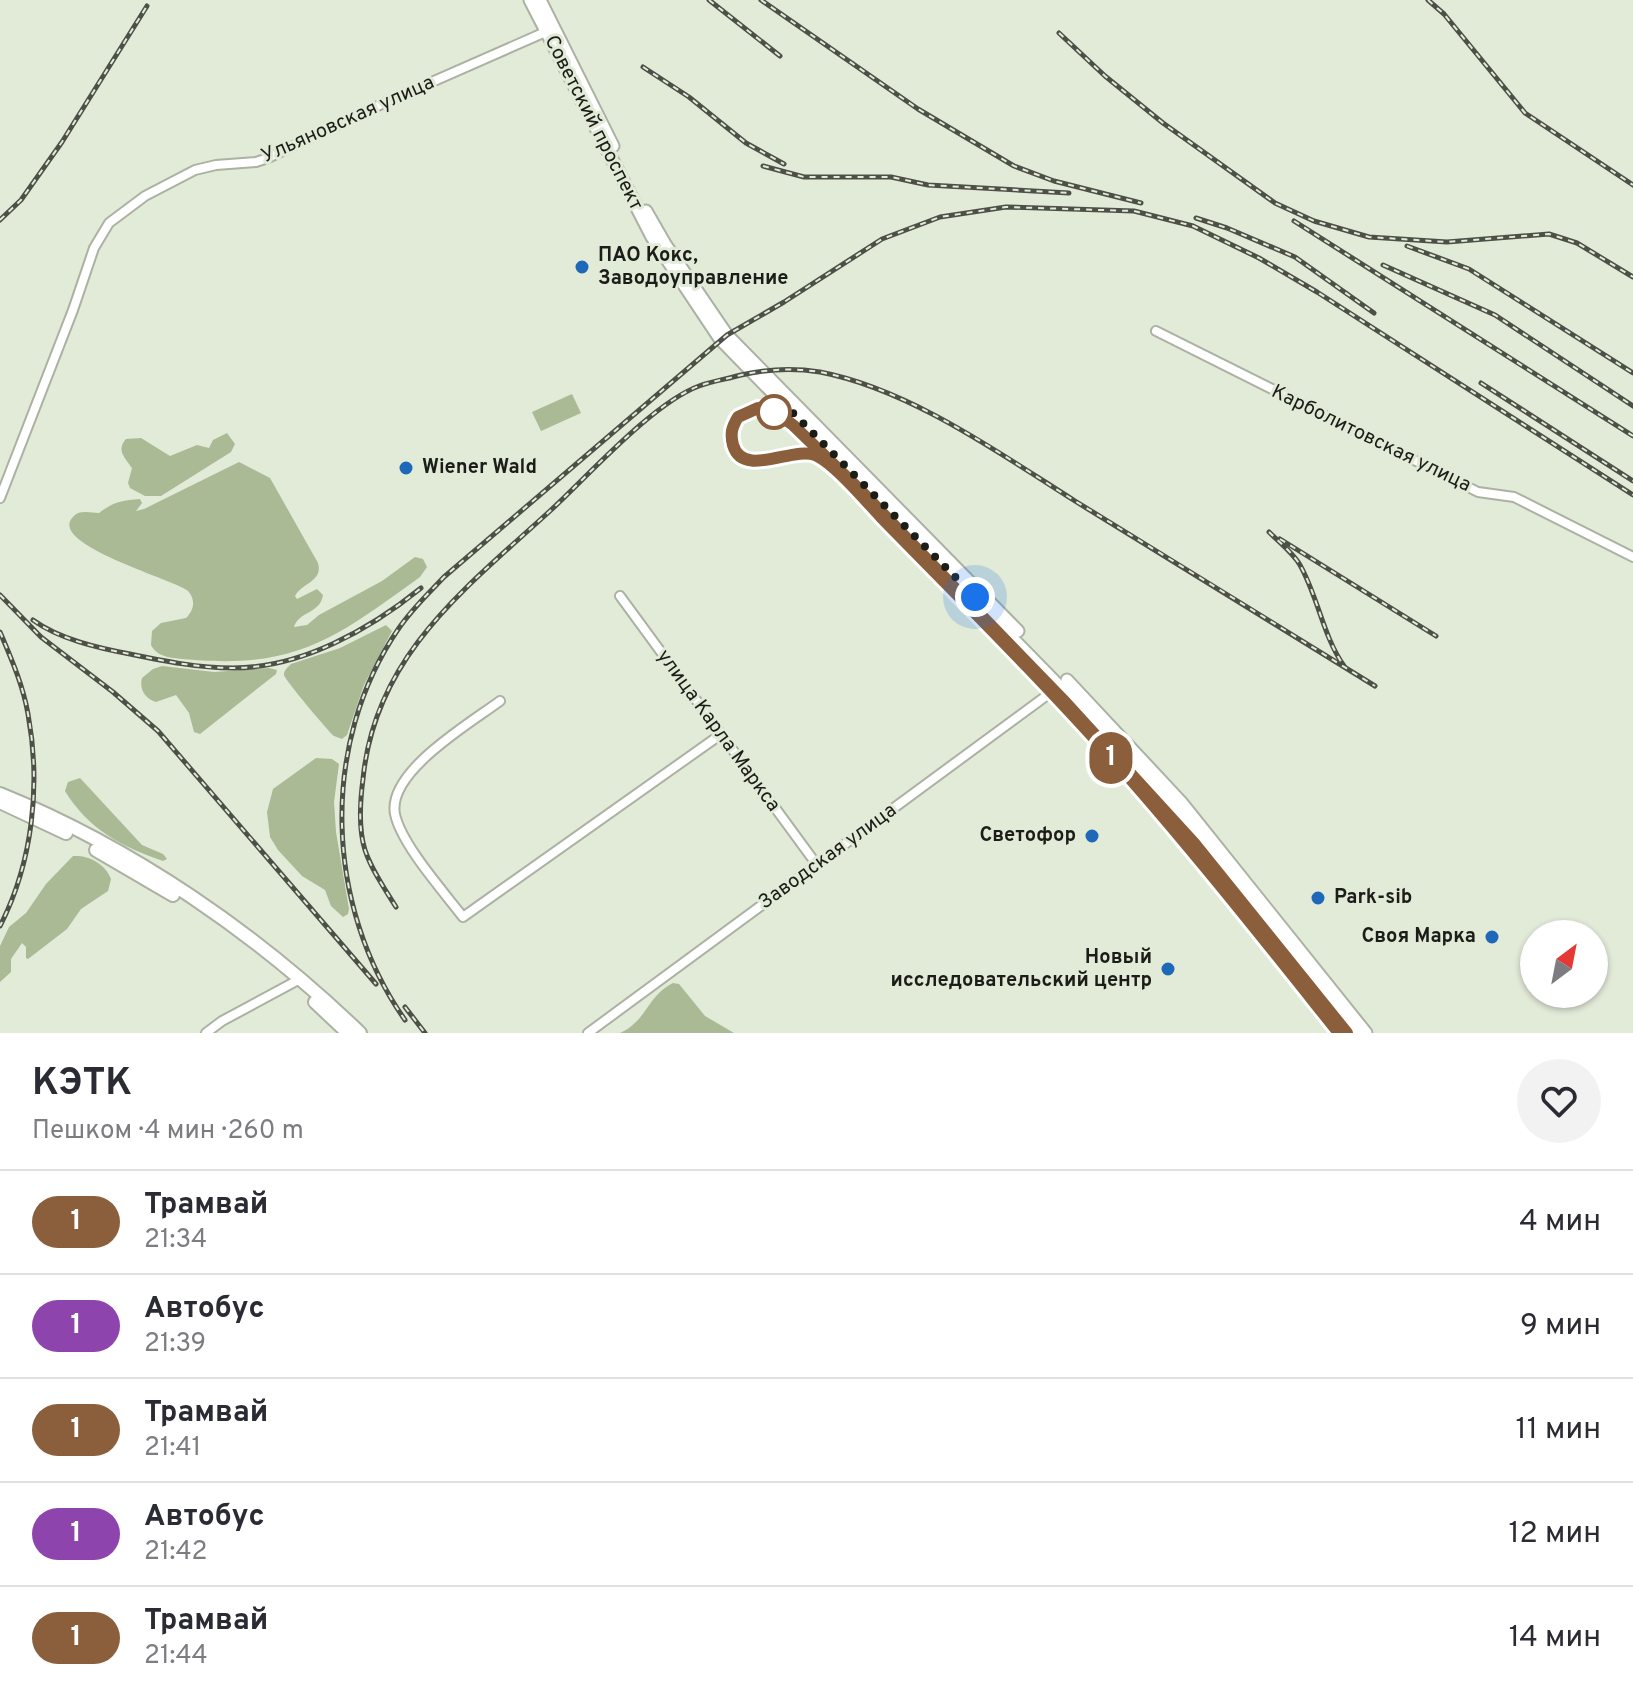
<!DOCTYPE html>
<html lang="ru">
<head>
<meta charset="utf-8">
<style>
  body { margin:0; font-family:Overpass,sans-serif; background:#f2f2f3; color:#2b2b33; height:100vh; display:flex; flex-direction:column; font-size:30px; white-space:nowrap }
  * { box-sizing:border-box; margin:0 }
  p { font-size:26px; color:#7c7c81 }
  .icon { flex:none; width:44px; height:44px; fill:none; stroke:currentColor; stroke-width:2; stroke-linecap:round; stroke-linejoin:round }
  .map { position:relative; height:1033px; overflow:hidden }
  .details { display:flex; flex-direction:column; background:#fff; flex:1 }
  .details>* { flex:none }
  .badge { padding:0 16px; border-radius:26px; font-size:28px; line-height:52px }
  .needle { width:52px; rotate:32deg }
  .fabs { position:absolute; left:1520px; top:920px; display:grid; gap:16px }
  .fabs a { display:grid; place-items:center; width:88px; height:88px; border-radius:50%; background:#fff; box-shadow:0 2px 6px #0004; font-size:40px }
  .you { position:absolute; width:40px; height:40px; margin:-20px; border:6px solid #fff; border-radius:50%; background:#1a73e8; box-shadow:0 0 0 12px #1a73e833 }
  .map>.badge { position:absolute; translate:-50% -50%; box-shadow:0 0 0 4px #fff }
  .round { display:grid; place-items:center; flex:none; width:84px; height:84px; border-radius:42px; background:#f2f2f3 }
  .summary { display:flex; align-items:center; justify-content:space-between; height:136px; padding:0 32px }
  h1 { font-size:38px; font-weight:700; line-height:60px }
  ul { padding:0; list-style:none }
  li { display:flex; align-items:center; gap:24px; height:104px; padding:0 32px; border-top:2px solid #e1e1e2 }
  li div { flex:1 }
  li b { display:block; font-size:30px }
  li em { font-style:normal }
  li .badge { min-width:88px; font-weight:700; text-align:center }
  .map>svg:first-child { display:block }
  .green { fill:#aaba94 }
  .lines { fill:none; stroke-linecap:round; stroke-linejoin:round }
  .minor-casing { stroke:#abb2a2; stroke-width:12 }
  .secondary-casing { stroke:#abb2a2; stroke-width:15 }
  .primary-casing { stroke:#abb2a2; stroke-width:16 }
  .minor { stroke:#fff; stroke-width:8 }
  .secondary { stroke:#fff; stroke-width:11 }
  .primary { stroke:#fff; stroke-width:12 }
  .tram { stroke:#4c5047; stroke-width:2 }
  .rail-casing { stroke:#4c5047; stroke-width:5 }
  .rail { stroke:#e2ead8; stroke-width:2; stroke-dasharray:6; stroke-linecap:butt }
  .line-casing { stroke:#fff; stroke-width:18 }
  .line { stroke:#8b5e3c; stroke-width:12 }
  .walk { stroke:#1b1e18; stroke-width:8; stroke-dasharray:0 14.4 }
  .poi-dot { fill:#1d68b8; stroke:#e2ead8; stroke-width:3 }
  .stop-dot { fill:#fff; stroke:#8b5e3c; stroke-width:4 }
  .labels { text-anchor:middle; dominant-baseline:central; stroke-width:6; stroke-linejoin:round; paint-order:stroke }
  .street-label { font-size:20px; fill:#1b1e18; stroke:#e2ead8 }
  .poi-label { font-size:20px; font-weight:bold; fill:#1b1e18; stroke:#e2ead8; text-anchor:start }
</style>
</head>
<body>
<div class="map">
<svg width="1633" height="1033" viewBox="0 0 1633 1033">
  <rect width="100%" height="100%" fill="#e2ead8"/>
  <g class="green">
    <polygon points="572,394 581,413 541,431 532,412"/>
    <path d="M227 433 235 444 231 452 161 496H145L130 488 128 483 132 468C125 458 116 450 126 439L141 438 170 456 197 445 209 448 213 440Z"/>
    <path d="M239 462 270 478 318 563C323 582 303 582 295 596L297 599 317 589 323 595C320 614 299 611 294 627L307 625 319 615 382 581 415 557 423 559 427 567 420 577C339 635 300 668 195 660 180 658 158 660 151 645L152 631 161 623 186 618C194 610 196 600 188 591 177 580 40 543 75 515 81 510 92 513 99 513 113 502 123 500 140 499L142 503 136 511 144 509Z"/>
    <path d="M386 625 392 631 364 685 347 735 342 739 334 736C329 732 285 680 284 675 284 670 287 668 291 664L340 648Z"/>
    <path d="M162 666 214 672 269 668 277 670 276 674 200 734 194 732 189 713 176 695 156 702C145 699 139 689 142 678L153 669Z"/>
    <polygon points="316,758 332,759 339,764 334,802 336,832 349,909 348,914 343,917 331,906 325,890 302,876 278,850 270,837 267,812 273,789"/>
    <path d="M80 778 142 845 163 854 167 859 163 861C122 847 88 829 65 791L68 782Z"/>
    <path d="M73 856C88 855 105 863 111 879L108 891 81 909 67 929 28 959 26 958V947L22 943 11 959V972L0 982V946L9 927 26 913 46 884Z"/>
    <path d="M673 983 679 984 705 1016 734 1033H620C647 1021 647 996 673 983Z"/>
  </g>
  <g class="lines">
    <g class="minor-casing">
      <g id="minor">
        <polyline points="1156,331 1478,492 1514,497 1633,557"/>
        <polyline points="0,498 73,310 94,248 109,223 145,196 195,170 216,165 256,162 268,158 384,103 550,30"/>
        <polyline points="620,596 817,865"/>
        <path d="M500 701C469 724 387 772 395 814 401 844 444 892 463 917L720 735"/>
        <polyline points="206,1033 222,1021 300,979"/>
        <polyline points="588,1033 1061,685"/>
      </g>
    </g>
    <g class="secondary-casing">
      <g id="secondary">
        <polyline points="530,0 652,237 720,339 1150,779 1357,1033"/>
        <polyline points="540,0 613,146"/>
        <polyline points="646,211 665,244 727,335 1018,631"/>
        <polyline points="1067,680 1181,802 1366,1033"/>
      </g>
    </g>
    <g class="primary-casing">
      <g id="primary">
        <path d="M0 794C133 848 256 933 360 1033"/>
        <polyline points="0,802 66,833"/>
        <polyline points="96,850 173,895"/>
        <polyline points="315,1002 348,1033"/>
      </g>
    </g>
    <use href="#minor" class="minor"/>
    <use href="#secondary" class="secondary"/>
    <use href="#primary" class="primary"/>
    <polyline class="tram" points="1339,1033 1207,868 1117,764 871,506 818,456 799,453 760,461 743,457 735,451 732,438 732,427 738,417 758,408 775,412 793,425 859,489 1055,690 1194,843 1347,1033"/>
    <g class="rail-casing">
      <g id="rail">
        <polyline points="709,0 780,56"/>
        <polyline points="761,0 918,109 1014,166 1054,181 1141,203"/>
        <polyline points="1428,0 1444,14 1525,113 1633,185"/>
        <polyline points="1059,33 1105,76 1163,123 1275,203 1314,221 1369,237 1447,242 1549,234 1577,243 1633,277"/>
        <polyline points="643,67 689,97 746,143 784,164"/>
        <polyline points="763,166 804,177 891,177 928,185 1069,193"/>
        <polyline points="1196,218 1227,228 1295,257 1374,313"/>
        <polyline points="0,220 21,200 62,142 147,6"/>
        <polyline points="1294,221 1633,436"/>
        <polyline points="1407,246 1469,269 1633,373"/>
        <polyline points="1383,265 1495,315 1633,406"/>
        <polyline points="1481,383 1633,481"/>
        <path d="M1269 532C1279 542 1293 553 1300 565 1318 597 1323 636 1344 666"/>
        <polyline points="1280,539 1436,636"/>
        <polyline points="0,595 41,637 113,692 158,731 376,984"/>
        <path d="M33 620C59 639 98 648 130 654 164 661 198 668 233 668 301 668 369 630 421 588"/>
        <path d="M0 632C11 658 23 685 28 714 41 784 33 862 0 926"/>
        <path d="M396 907C385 889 372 871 365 850 358 828 360 802 363 779 375 655 466 588 551 510 589 475 653 403 699 386 713 381 727 379 741 375 767 369 794 368 820 372 909 389 999 453 1075 501 1175 562 1275 624 1375 686"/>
        <polyline points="405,1007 425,1033"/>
        <path d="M405 1020C325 906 319 744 399 628 412 609 428 594 444 577L727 335 784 302 882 239 940 217 1006 207 1134 211 1193 226 1259 258 1317 292 1633 495"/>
      </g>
    </g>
    <use href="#rail" class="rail"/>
  </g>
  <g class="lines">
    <g class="line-casing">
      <path id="line" d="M1339 1033C1267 943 1196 853 1120 767 1044 681 961 599 881 517 866 501 834 463 815 455 793 446 743 479 733 445 730 433 732 427 738 417L758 408 775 412 793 425 859 489 1066 703 1194 843 1347 1033"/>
    </g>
    <use href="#line" class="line"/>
    <polyline class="walk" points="774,412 782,402 975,597"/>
  </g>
  <g class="poi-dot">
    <circle cx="582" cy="267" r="8"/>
    <circle cx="406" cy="468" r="8"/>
    <circle cx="1092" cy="836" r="8"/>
    <circle cx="1318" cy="898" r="8"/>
    <circle cx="1492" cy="937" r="8"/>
    <circle cx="1168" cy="969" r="8"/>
  </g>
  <circle class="stop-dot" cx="774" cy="412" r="16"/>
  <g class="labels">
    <g class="street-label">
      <text transform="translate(348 120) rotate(-24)">Ульяновская улица</text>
      <text transform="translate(593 123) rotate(63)">Советский проспект</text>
      <text transform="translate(1371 439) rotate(26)">Карболитовская улица</text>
      <text transform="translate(718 731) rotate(54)">улица Карла Маркса</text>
      <text transform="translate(828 857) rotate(-36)">Заводская улица</text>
    </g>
    <g class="poi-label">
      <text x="598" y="256">ПАО Кокс,<tspan x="598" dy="23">Заводоуправление</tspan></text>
      <text x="422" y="468">Wiener Wald</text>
      <text x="1076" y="836" text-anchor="end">Светофор</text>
      <text x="1334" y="898">Park-sib</text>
      <text x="1476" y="937" text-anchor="end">Своя Марка</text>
      <text x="1152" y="958" text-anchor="end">Новый<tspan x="1152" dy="23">исследовательский центр</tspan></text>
    </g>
  </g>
</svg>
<div class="fabs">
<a><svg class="needle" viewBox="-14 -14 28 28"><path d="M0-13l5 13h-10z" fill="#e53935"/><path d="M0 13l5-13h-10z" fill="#7c7c81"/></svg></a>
</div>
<div class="you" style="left:975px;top:597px"></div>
<b class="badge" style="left:1111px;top:758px;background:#8b5e3c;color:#fff">1</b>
</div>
<section class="details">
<div class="summary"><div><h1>КЭТК</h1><p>Пешком · 4 мин · 260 m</p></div><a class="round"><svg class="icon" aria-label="heart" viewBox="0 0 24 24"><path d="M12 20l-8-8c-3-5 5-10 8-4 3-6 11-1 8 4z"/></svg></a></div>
<ul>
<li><span class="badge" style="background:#8b5e3c;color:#fff">1</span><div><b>Трамвай</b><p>21:34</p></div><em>4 мин</em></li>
<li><span class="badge" style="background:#8e44ad;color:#fff">1</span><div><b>Автобус</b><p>21:39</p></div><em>9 мин</em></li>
<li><span class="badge" style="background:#8b5e3c;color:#fff">1</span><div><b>Трамвай</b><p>21:41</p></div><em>11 мин</em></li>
<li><span class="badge" style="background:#8e44ad;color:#fff">1</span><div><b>Автобус</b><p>21:42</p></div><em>12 мин</em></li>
<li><span class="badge" style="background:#8b5e3c;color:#fff">1</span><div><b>Трамвай</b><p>21:44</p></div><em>14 мин</em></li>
</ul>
</section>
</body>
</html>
